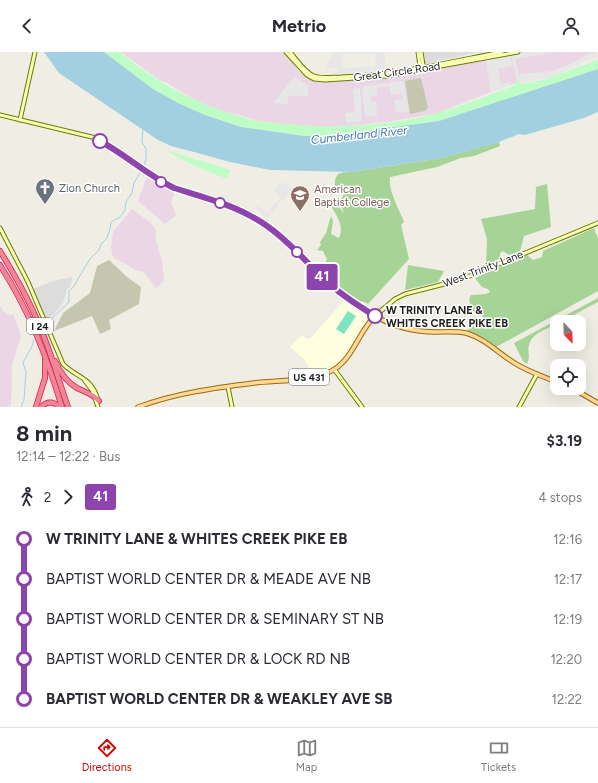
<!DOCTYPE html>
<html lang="en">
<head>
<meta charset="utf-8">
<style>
  body { margin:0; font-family:Figtree,sans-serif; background:#f2f2f3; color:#2b2b33; height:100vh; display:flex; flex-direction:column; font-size:15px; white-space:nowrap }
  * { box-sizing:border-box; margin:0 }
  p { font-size:13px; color:#7c7c81 }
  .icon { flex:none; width:22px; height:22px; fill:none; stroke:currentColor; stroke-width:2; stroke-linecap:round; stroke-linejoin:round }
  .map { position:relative; height:355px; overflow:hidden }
  .panel { display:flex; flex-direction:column; background:#fff; flex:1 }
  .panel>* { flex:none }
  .badge { padding:0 8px; border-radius:3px; font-size:14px; line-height:26px }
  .needle { width:26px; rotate:157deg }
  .fabs { position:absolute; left:550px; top:263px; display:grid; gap:8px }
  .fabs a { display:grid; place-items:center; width:36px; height:36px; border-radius:8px; background:#fff; box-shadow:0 4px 16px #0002; font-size:20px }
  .map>.badge { position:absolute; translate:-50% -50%; box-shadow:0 0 0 2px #fff }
  .legs { display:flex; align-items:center; gap:6px; height:44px; padding:0 16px; font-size:13px }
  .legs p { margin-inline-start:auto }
  .summary { display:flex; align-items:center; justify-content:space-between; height:68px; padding:0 16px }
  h1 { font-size:22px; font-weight:700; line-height:30px }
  ul { padding:0 16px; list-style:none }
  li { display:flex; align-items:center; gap:14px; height:40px; font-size:15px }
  li i { display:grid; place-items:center; width:6px; height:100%; margin:0 5px; background:currentColor }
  li i::after { content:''; width:10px; height:10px; margin:-5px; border:3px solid; border-radius:50%; background:#fff }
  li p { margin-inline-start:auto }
  li:first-child i { background:linear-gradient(#0000 50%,currentColor 0) }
  li:last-child i { background:linear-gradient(currentColor 50%,#0000 0) }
  header { display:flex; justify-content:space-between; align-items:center; height:52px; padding:0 16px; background:#fff; font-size:18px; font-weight:700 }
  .menu { display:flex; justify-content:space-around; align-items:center; height:56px; border-top:1px solid #e1e1e2; background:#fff; font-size:11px; color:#7c7c81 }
  .menu a { display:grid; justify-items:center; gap:2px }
  .menu .current { color:#ce0700 }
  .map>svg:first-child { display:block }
  .residential { fill:#dddcdc }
  .industrial { fill:#ead6e5 }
  .education { fill:#feffdf }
  .construction { fill:#c5c6af }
  .forest { fill:#a6d396 }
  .park { fill:#befdc6 }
  .pitch { fill:#7de5c0 }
  .parking { fill:#e7e7e7 }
  .water { fill:#a2d0e1 }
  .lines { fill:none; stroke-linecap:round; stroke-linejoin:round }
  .stream { stroke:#a2d0e1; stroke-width:1 }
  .secondary-casing { stroke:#6a7c00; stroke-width:5 }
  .primary-casing { stroke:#9a6c00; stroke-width:5.5 }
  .highway-casing { stroke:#e71858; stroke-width:6 }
  .secondary { stroke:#f8feb5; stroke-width:3 }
  .primary { stroke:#ffd79b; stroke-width:3.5 }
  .highway { stroke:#ed8796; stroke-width:4.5 }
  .line-1-casing { stroke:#fff; stroke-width:9 }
  .line-1 { stroke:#8e44ad; stroke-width:6 }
  .stop-1-dot { fill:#fff; stroke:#8e44ad; stroke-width:2 }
  .labels { text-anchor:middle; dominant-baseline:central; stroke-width:3; stroke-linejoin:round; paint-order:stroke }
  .shield { fill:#fff; stroke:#626262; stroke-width:1 }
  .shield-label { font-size:10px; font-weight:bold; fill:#1f1f1f }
  .street-label { font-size:11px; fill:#1f1f1f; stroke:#fff }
  .worship-label { font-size:11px; fill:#5b616d; stroke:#fff; text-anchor:start }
  .education-label { font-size:11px; fill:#785e54; stroke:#fff; text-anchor:start }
  .stop-label { font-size:11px; font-weight:bold; fill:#1f1f1f; stroke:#fff; text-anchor:start }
  .water-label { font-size:12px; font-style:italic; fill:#4479b6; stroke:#fff }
</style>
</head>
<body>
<header><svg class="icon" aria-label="back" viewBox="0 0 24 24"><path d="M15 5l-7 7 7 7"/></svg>Metrio<svg class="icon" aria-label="person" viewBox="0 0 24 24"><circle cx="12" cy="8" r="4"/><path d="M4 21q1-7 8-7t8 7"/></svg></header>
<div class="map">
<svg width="598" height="355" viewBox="0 0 598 355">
  <rect width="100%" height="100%" fill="#f0ede4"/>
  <g class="residential">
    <polygon points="424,0 479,0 425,12"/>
    <polygon points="72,225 71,233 67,238 63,251 53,263 45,268 33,237 53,229"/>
  </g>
  <g class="industrial">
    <polygon points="121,0 287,0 299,20 317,29 381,26 522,0 593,0 598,4 498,37 438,61 393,69 360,73 332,75 305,74 258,69 246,65 217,58 197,49 165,30 161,29"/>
    <polygon points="147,124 161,132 175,138 171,151 176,163 165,172 138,149"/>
    <polygon points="132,157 151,171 156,178 155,185 162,209 164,229 156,236 144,220 136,218 113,205 111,195 113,180"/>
    <polygon points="0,254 3,259 9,263 13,262 21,284 12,313 11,354 6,355 0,355"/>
  </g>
  <polygon class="education" points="346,246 375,264 347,306 334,317 315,325 304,307 290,295 302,283 307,287 311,286"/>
  <g class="construction">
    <polygon points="421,26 428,56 425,59 410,62 405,29"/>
    <polygon points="109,208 127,225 141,235 139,252 109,268 111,277 100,282 92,264 54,279 63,261 90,241 97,214"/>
  </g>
  <g class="forest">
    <path d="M499 90 500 94 474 104 461 106 437 115 390 125C388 139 399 157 404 170L401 173 409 207 368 252 362 249 359 253 346 246 317 221 318 216 322 217 327 207 323 199 317 198 321 193 320 190 326 181 331 164 333 169 331 182 339 186C344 174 338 166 332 156L333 150 337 151 344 162 340 149 344 142 340 136H335C334 121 339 120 352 120L441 106Z"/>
    <polygon points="547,132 551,175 524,184 520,199 509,203 503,199 500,201 500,207 486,213 487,187 481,167 535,157 536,135"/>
    <polygon points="594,176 598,187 598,239 496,295 482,286 467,278 484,267 481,263 472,259 469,247 471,243 486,242 490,240 488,237 482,235 475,226 527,203 533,208 542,205 543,199"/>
    <polygon points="408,213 444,219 438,230 405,238"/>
    <path d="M598 246V250L560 270H557V272C547 277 532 281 529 293 527 299 531 303 527 312L523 309 514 291Z"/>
  </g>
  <g class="park">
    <path d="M104 0H120C158 33 207 57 256 69 266 71 277 71 286 72 336 77 389 74 437 61 462 54 487 44 511 35L515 33 516 28 521 32 543 28 598 8V17L439 69 328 84H304L241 75 205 63 178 51 153 37Z"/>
    <polygon points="169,99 230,118 227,127 193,113 168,100"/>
  </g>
  <polygon class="pitch" points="348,259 356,264 344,282 336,277"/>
  <g class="parking">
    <polygon points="333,0 385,0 385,16 376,19 335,22 335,19 343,16 375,14 376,2 342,2 342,16 326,17"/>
    <polygon points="525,0 554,0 515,7 519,22 543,20 558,18 587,3 589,0 598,3 594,7 593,6 565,19 549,25 525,30 517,29 511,3"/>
    <polygon points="510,3 512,14 498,17 501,32 510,30 510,33 491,40 486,8"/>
    <polygon points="296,25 308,34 308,44 288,44 288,52 273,51 290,30"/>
    <polygon points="402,29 404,31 409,59 396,61 394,48 403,47 402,41 391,43 389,34 377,36 377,43 370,45 372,50 376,50 377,64 365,65 362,37 364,34"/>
    <polygon points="360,36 362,69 347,71 345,61 355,60 353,37"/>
    <polygon points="283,130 291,137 288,140 289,141 283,148 282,148 276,156 274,156 275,157 271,161 270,161 271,162 268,165 266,165 255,155 256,154 262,156 266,160 266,161 268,161 267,159 281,146 274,138"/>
  </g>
  <polygon class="water" points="44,0 104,0 153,37 178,51 205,63 241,75 304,84 328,84 439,69 598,17 598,60 584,66 525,83 519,82 494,92 441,106 352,120 270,118 230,110 194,100 171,94 158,88 59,21"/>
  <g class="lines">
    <g class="stream">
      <polyline points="48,270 69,250 69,239 74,234 85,215 90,207 99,198 101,192 107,186 110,177 111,170 120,165 125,158 126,150 132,141 134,131 144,114 146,107 146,97 142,90 143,77"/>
      <polyline points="21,355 24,348 26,320 23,311 33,292 33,288"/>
    </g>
    <g class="secondary-casing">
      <g id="secondary">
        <polyline points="286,0 307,23 314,27 325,28 386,24 518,0"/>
        <path d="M290 0C297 8 304 20 314 24 322 27 332 25 341 25 395 23 449 10 502 0"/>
        <polyline points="418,0 420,14 421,16"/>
        <polyline points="421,14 423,13 421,0"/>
        <polyline points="0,63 96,86 116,98 162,130 174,136 234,156 248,162 277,182 327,230 346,246 375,264 395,247 405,242 460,228 598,171"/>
        <polyline points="20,68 35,0"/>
        <path d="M0 176 28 230 63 312C78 327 91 324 98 348"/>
        <polyline points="334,317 362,355"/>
        <polyline points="85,329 92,338 98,355"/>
        <polyline points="228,335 232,355"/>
        <polyline points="519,355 537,322"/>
      </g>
    </g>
    <g class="primary-casing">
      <g id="primary">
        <polyline points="572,336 598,351"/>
        <path d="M138 355C176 341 214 336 254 331 278 328 315 330 335 317 354 304 359 279 375 264 394 275 413 280 436 280 446 280 456 279 466 281 484 286 497 300 513 310 526 319 542 324 557 330"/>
      </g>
    </g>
    <g class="highway-casing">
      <g id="highway">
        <path d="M0 199C16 225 31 251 42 280 52 304 59 330 68 355"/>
        <path d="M0 213C30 260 46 303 62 355"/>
        <path d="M55 309C60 320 66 330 77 336 85 340 93 342 99 349"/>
        <polyline points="36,355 45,326 45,308"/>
        <path d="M41 355C47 349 54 349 59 355"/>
      </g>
    </g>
    <use href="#secondary" class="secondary"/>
    <use href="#primary" class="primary"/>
    <use href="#highway" class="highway"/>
  </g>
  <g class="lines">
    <g class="line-1-casing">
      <path id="line-1" d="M100 89C126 103 147 123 174 136 206 146 239 154 267 174 289 189 306 210 325 228 340 242 357 253 375 264"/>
    </g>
    <use href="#line-1" class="line-1"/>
  </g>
  <defs>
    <g id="church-pin" transform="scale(1)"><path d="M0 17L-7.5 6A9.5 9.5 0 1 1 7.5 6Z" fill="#6b7280" stroke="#fff"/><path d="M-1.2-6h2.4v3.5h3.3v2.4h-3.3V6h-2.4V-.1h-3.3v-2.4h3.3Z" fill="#fff"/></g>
    <g id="school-pin" transform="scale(1)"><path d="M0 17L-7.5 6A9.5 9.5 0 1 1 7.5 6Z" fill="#8d6e63" stroke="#fff"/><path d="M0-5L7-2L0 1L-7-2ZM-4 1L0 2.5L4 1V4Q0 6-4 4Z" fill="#fff"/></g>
  </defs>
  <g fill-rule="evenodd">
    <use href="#church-pin" x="45" y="136"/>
    <use href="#school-pin" x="300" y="143"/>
  </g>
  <g class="stop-1-dot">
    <circle cx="100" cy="89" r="7"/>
    <circle cx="161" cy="130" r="5"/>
    <circle cx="220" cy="151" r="5"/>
    <circle cx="297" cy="200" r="5"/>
    <circle cx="375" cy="264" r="7"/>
  </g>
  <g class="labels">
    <g class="shield">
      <rect x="27" y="266" width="26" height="16" rx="3"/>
      <rect x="289" y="317" width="40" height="16" rx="3"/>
    </g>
    <g class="shield-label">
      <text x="40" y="274">I 24</text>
      <text x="309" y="325">US 431</text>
    </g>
    <g class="street-label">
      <text transform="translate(397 20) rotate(-8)">Great Circle Road</text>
      <text transform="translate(483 217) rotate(-21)">West Trinity Lane</text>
    </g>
    <g class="worship-label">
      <text x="59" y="136">Zion Church</text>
    </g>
    <g class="education-label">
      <text x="314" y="137">American<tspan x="314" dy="13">Baptist College</tspan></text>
    </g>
    <g class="stop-label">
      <text x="386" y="258">W TRINITY LANE &amp;<tspan x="386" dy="13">WHITES CREEK PIKE EB</tspan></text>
    </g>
    <g class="water-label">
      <text transform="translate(359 83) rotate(-6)">Cumberland River</text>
    </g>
  </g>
</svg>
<div class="fabs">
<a><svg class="needle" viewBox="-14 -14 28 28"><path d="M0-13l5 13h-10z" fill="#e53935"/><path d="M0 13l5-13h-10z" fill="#7c7c81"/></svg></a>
<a><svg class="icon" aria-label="locate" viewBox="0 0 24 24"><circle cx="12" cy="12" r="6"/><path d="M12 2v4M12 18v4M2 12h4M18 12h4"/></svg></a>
</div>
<b class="badge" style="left:322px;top:225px;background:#8e44ad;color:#fff">41</b>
</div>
<section class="panel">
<div class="summary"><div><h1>8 min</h1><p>12:14 – 12:22 · Bus</p></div><b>$3.19</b></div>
<div class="legs"><svg class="icon" aria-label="walk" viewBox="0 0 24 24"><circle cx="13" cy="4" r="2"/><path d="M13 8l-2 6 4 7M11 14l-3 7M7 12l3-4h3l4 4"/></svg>2<svg class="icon" aria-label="forward" viewBox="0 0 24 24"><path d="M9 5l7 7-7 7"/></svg><b class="badge" style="background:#8e44ad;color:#fff">41</b><p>4 stops</p></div>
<ul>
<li><i style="color:#8e44ad"></i><b>W TRINITY LANE &amp; WHITES CREEK PIKE EB</b><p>12:16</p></li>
<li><i style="color:#8e44ad"></i><span>BAPTIST WORLD CENTER DR &amp; MEADE AVE NB</span><p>12:17</p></li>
<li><i style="color:#8e44ad"></i><span>BAPTIST WORLD CENTER DR &amp; SEMINARY ST NB</span><p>12:19</p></li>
<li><i style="color:#8e44ad"></i><span>BAPTIST WORLD CENTER DR &amp; LOCK RD NB</span><p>12:20</p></li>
<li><i style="color:#8e44ad"></i><b>BAPTIST WORLD CENTER DR &amp; WEAKLEY AVE SB</b><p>12:22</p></li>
</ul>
</section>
<nav class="menu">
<a class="current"><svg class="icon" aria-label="directions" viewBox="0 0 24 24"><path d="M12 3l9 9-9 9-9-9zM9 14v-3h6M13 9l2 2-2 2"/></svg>Directions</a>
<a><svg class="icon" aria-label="map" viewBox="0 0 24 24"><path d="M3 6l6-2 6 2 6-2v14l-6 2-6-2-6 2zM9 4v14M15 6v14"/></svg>Map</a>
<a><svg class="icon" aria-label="tickets" viewBox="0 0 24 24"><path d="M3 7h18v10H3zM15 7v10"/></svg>Tickets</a>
</nav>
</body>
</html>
